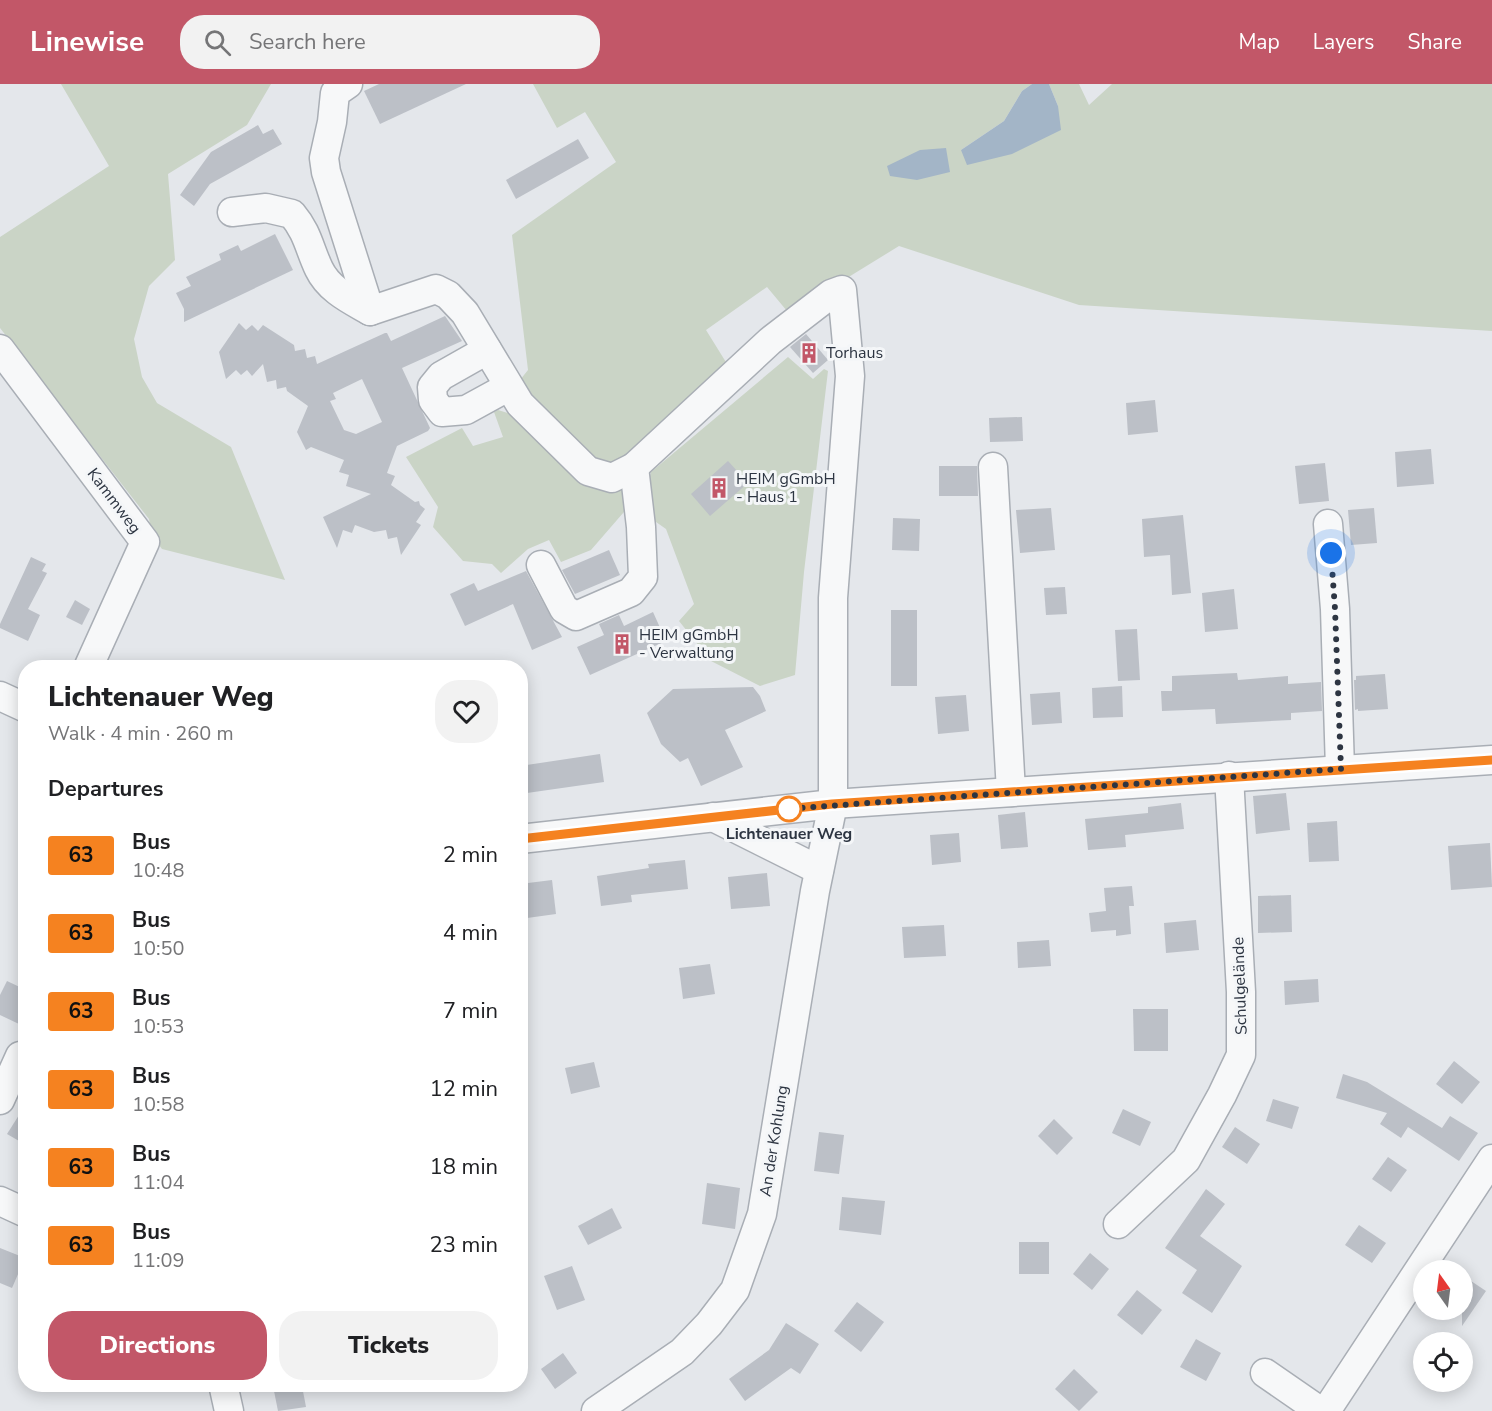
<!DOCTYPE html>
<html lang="en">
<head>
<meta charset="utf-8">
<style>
  body { margin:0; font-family:"Nunito Sans",sans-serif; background:#f2f2f2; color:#202124; height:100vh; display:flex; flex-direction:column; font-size:22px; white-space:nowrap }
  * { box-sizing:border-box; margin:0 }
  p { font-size:20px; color:#757577 }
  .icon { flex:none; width:33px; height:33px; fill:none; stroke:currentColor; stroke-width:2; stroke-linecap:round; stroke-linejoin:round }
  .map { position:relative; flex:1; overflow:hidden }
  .side { position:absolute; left:18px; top:576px; width:510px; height:732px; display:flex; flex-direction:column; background:#fff; border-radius:24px; box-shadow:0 3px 15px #0003 }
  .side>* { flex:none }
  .badge { padding:0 12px; border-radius:4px; font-size:21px; line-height:39px }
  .needle { width:39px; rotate:346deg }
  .buttons { position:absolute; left:1413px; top:1176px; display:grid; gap:12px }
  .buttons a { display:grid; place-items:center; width:60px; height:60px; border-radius:50%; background:#fff; box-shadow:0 3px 15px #0003; font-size:30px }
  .you { position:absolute; width:30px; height:30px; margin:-15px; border:4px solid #fff; border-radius:50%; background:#1a73e8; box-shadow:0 0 0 9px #1a73e833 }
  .map>.badge { position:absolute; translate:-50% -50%; box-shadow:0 0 0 3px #fff }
  h2 { padding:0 30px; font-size:22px; line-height:54px }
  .round { display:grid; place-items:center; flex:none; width:63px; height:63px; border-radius:24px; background:#f2f2f2 }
  .head { display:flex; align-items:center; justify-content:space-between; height:102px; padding:0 30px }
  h1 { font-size:28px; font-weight:800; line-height:45px }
  .action { display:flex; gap:12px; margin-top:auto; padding:12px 30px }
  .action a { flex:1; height:69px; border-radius:24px; background:#c25768; color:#fff; font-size:24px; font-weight:800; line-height:69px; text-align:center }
  .action a+a { background:#f2f2f2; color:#202124 }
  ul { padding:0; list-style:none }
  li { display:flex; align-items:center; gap:18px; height:78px; padding:0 30px }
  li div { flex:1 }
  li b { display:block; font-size:22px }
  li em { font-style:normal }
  li .badge { min-width:66px; font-weight:700; text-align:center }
  header { display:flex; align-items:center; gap:36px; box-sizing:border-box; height:84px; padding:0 30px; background:#c25768; color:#fff }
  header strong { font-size:28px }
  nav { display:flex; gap:33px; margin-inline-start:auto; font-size:21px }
  .search { width:420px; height:54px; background:#f2f2f2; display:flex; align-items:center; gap:15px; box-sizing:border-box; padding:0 21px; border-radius:24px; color:#757577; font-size:22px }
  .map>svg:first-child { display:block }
  .green { fill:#cad4c6 }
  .water { fill:#a3b5c7 }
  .building { fill:#bcc0c7; fill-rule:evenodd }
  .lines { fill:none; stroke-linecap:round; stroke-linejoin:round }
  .minor-casing { stroke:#a9aeb5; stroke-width:31 }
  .minor { stroke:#f7f8f9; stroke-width:28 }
  .line-casing { stroke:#fff; stroke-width:14 }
  .line { stroke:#f58220; stroke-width:9 }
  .walk { stroke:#2d3542; stroke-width:6; stroke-dasharray:0 10.8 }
  .stop-dot { fill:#fff; stroke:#f58220; stroke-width:3 }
  .labels { text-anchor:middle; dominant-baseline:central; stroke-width:6; stroke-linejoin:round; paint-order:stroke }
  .poi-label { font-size:16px; fill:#2d3542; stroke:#f4f6f8; text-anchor:start }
  .street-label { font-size:16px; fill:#2d3542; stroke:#f4f6f8 }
  .stop-label { font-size:16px; font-weight:bold; fill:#2d3542; stroke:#f4f6f8 }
</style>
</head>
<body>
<header>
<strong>Linewise</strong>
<div class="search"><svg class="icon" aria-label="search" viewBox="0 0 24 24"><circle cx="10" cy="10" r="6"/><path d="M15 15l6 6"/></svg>Search here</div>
<nav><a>Map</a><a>Layers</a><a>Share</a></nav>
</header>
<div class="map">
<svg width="1492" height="1327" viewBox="0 0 1492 1327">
  <rect width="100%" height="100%" fill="#e4e7eb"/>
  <g class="green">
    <polygon points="61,0 271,0 247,41 168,90 175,176 149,202 134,255 142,293 157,319 231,363 285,496 162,465 152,452 149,435 0,244 0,153 109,82"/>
    <polygon points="533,0 1032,0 1022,7 1004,37 961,66 1058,22 1049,0 1079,0 1089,21 1112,0 1492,0 1492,247 1079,221 899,162 834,202 787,227 767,203 706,246 729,283 630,379 600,383 516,301 528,286 512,151 616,78 585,28 557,44"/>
    <polygon points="788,273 813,295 824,285 828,287 804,488 795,591 760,602 711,577 679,537 694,520 666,445 646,431 646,408 651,388"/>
    <polygon points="498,326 523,334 621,405 630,421 591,466 561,478 549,456 528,465 501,489 492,480 463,477 433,443 438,423 406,373 462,344 473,362 503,353 494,328"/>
  </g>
  <g class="water">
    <polygon points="1032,0 1049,0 1058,22 1061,46 1012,70 967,81 961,66 1004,37 1022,7"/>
    <polygon points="946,64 950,88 917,96 890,92 887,82 920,66"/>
  </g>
  <g class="building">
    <polygon points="379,0 466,0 380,40 364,7"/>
    <polygon points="258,41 263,50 273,45 282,60 210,100 194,122 180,111 211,68"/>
    <polygon points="578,55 589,74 516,115 506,96"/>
    <polygon points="275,150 293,186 184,238 184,225 176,209 191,202 186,193 221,176 219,170 238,161 241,167"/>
    <path d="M445 232 462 257 402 284 430 344 428 347 397 362 387 389 395 392 391 401 415 418 419 417 420 421 425 425 416 438 421 441 401 471 397 453 388 455 386 446 374 448 355 441 352 449 343 446 337 464 323 433 371 410 346 402 349 391 339 388 344 376 311 363 306 366 297 348 308 322 287 307 286 303 277 305 276 296 267 298 263 280 252 292 247 286 241 291 236 286 226 295 219 268 239 239 246 246 252 241 258 247 263 241 294 261 295 267 305 265 307 274 315 272 317 280 385 249H387L391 257ZM362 295 382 338 356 350 344 346 330 317 336 315 333 309Z"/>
    <polygon points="806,250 828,276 813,289 790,263"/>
    <polygon points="1155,316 1158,348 1128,351 1126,319"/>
    <polygon points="1022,333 1023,357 990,358 989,334"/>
    <polygon points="1431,365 1434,400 1397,403 1395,368"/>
    <polygon points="728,377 748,399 710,432 691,410"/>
    <polygon points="1325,379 1329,417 1299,420 1295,382"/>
    <polygon points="939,382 977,382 978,412 939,412"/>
    <polygon points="1051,424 1055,466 1020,469 1016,426"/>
    <polygon points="1374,424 1377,459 1351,461 1348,426"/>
    <polygon points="1183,431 1191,509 1172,511 1170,471 1144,473 1142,435"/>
    <polygon points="893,434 920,435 919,467 892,466"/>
    <polygon points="609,466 620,491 575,510 562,486"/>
    <polygon points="31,473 46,480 42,487 47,489 28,525 40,531 28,557 0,544 0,540"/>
    <polygon points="526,487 562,553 532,566 513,520 465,542 450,510 474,499 478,507"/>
    <polygon points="1065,503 1067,530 1046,531 1044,504"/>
    <polygon points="1234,505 1238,545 1205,548 1202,509"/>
    <polygon points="75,516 90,525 82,541 66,533"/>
    <rect x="891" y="526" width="26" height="76"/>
    <polygon points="653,528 666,557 590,591 577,563 604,551 599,540 619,531 624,542"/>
    <polygon points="1137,545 1140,596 1118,597 1115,546"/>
    <polygon points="1237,589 1238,596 1288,592 1288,600 1321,598 1322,627 1291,629 1291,636 1216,640 1215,625 1162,627 1161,607 1172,607 1172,592"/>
    <polygon points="1385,590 1388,625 1358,627 1358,625 1355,626 1354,596 1356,596 1356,592"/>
    <polygon points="1122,602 1123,633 1093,634 1092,604"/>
    <polygon points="753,603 760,612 766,627 725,646 743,683 701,702 688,674 680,678 661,660 647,629 673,605"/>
    <polygon points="1060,608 1062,639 1032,641 1030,610"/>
    <polygon points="966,611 969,647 938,650 935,613"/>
    <polygon points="600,670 604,698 520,710 520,682"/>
    <polygon points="1286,709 1290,746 1256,750 1253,712"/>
    <polygon points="1181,719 1184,745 1125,751 1126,763 1088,766 1085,735 1148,729 1148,723"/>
    <polygon points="1025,728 1028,763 1001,765 998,731"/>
    <polygon points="1337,737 1339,777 1309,778 1307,739"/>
    <polygon points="959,749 961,778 932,781 930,751"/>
    <polygon points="1490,759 1492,803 1451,806 1448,762"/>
    <polygon points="685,776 688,805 631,811 632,818 601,822 597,792 649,784 648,780"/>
    <polygon points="767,789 770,822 731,825 728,793"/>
    <polygon points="552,796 556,830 520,835 520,800"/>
    <polygon points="1132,802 1134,822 1129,822 1131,850 1116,852 1116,846 1091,848 1089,829 1106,827 1104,804"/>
    <polygon points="1291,811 1292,848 1258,849 1258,812"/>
    <polygon points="1196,836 1199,866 1166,869 1164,839"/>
    <polygon points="944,841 946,872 904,874 902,843"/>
    <polygon points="1049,856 1051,882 1018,884 1017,858"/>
    <polygon points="710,880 715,910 683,915 679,884"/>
    <polygon points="1318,895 1319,918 1285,921 1284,897"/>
    <polygon points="7,897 26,906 26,926 19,940 0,931 0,911"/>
    <polygon points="1133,925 1168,925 1168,967 1134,967"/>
    <polygon points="1454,977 1480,998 1462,1020 1436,1000"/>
    <polygon points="594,978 600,1003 571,1010 565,984"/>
    <polygon points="1343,990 1367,998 1442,1044 1450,1032 1478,1049 1459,1077 1408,1043 1401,1054 1380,1040 1387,1029 1336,1014"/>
    <polygon points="1273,1015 1299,1023 1292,1045 1266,1037"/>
    <polygon points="26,1020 26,1061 7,1050"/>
    <polygon points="1123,1025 1151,1038 1140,1062 1112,1049"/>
    <polygon points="1054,1035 1073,1054 1057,1071 1038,1052"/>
    <polygon points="1235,1043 1260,1060 1247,1080 1222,1063"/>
    <polygon points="819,1048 844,1051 839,1090 814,1087"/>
    <polygon points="1388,1073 1407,1086 1391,1108 1372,1095"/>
    <polygon points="707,1099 740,1104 735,1145 702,1140"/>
    <polygon points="1206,1105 1225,1120 1200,1152 1242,1182 1212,1229 1182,1209 1197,1186 1165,1164"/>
    <polygon points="842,1113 885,1117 881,1151 839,1146"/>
    <polygon points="612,1124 622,1144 588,1161 578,1142"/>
    <polygon points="1359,1141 1386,1159 1372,1179 1345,1161"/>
    <rect x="1019" y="1158" width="30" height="32"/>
    <polygon points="0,1164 25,1174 12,1204 0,1199"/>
    <polygon points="1090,1169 1109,1185 1092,1206 1073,1190"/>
    <polygon points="572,1182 585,1216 557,1226 544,1192"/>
    <polygon points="1462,1191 1486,1207 1462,1242"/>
    <polygon points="1137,1206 1162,1226 1142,1251 1117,1231"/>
    <polygon points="857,1218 884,1238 861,1268 834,1247"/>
    <polygon points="786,1239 819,1260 800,1290 791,1284 745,1317 729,1295 769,1266"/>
    <polygon points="1196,1255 1221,1269 1206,1297 1180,1283"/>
    <polygon points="563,1269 577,1289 555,1305 541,1285"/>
    <polygon points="1074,1285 1098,1308 1079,1327 1055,1305"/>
    <polygon points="302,1302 306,1323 278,1327 274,1307"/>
  </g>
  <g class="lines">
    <g class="minor-casing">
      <g id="minor">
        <polyline points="348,0 335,9 332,38 324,74 326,88 370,227 436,205 448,211 465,229 520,320 588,387 612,394 634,383 770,257 831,210 842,206 850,292 833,514 833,720 815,807 762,1130 735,1206 709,1240 682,1268 596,1327"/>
        <path d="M232 128 266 124 292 130C308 149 309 164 319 185 329 206 351 216 370 227"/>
        <polyline points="0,265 145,458 88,584"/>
        <polyline points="487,266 441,292 432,303 433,316 442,328 466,326 508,303"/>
        <polyline points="993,383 1011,708"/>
        <polyline points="1328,440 1335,525 1340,685"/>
        <polyline points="541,481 564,525 576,532 631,508 643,493 641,443 634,383"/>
        <polyline points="0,612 26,624"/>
        <polyline points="713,733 819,786"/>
        <polyline points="520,755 833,720 1492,676"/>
        <polyline points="0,1016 20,972"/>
        <polyline points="0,1117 26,1129"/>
        <polyline points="1118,1140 1186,1076 1222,1011 1241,971 1241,908 1229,692"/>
        <polyline points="1265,1289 1320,1327"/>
        <polyline points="223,1300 229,1327"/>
        <polyline points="1326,1327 1492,1075"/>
      </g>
    </g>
    <use href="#minor" class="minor"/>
  </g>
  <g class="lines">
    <g class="line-casing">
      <polyline id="line" points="520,755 832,720 1492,676"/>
    </g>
    <use href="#line" class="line"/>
    <polyline class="walk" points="789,725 785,725 1341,685 1335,525 1331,469"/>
  </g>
  <defs>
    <g id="building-bare" transform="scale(1.62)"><path d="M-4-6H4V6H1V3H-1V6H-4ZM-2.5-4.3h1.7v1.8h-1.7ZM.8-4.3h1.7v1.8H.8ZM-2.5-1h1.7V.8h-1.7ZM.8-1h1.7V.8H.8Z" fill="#c25768" stroke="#f4f6f8" stroke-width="2.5" paint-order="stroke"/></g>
  </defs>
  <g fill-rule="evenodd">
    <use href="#building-bare" x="809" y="269"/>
    <use href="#building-bare" x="719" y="404"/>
    <use href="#building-bare" x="622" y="560"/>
  </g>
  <circle class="stop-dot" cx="789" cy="725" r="12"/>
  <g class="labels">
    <g class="poi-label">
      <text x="826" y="269">Torhaus</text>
      <text x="736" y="395">HEIM gGmbH<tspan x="736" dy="18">- Haus 1</tspan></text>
      <text x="639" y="551">HEIM gGmbH<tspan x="639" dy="18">- Verwaltung</tspan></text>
    </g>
    <g class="street-label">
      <text transform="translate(114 417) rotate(53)">Kammweg</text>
      <text transform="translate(1240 902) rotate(-92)">Schulgelände</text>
      <text transform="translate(774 1057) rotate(-81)">An der Kohlung</text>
    </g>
    <g class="stop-label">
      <text x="789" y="750">Lichtenauer Weg</text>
    </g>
  </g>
</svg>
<div class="buttons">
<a><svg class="needle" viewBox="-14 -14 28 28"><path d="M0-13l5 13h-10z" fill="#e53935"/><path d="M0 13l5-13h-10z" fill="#757577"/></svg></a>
<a><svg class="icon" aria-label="locate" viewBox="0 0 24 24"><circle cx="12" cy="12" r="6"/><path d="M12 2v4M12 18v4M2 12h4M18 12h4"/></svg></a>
</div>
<div class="you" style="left:1331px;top:469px"></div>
<section class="side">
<div class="head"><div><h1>Lichtenauer Weg</h1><p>Walk · 4 min · 260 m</p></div><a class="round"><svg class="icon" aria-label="heart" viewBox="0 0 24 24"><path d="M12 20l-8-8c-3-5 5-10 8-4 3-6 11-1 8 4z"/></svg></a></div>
<h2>Departures</h2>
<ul>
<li><span class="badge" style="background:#f58220;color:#111">63</span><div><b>Bus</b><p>10:48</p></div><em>2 min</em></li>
<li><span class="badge" style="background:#f58220;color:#111">63</span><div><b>Bus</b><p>10:50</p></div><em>4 min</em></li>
<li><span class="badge" style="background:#f58220;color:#111">63</span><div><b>Bus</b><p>10:53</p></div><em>7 min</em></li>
<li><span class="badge" style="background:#f58220;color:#111">63</span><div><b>Bus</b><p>10:58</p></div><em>12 min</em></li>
<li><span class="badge" style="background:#f58220;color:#111">63</span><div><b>Bus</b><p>11:04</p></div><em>18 min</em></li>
<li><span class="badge" style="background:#f58220;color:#111">63</span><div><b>Bus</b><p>11:09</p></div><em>23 min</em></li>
</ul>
<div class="action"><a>Directions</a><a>Tickets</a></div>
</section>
</div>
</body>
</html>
